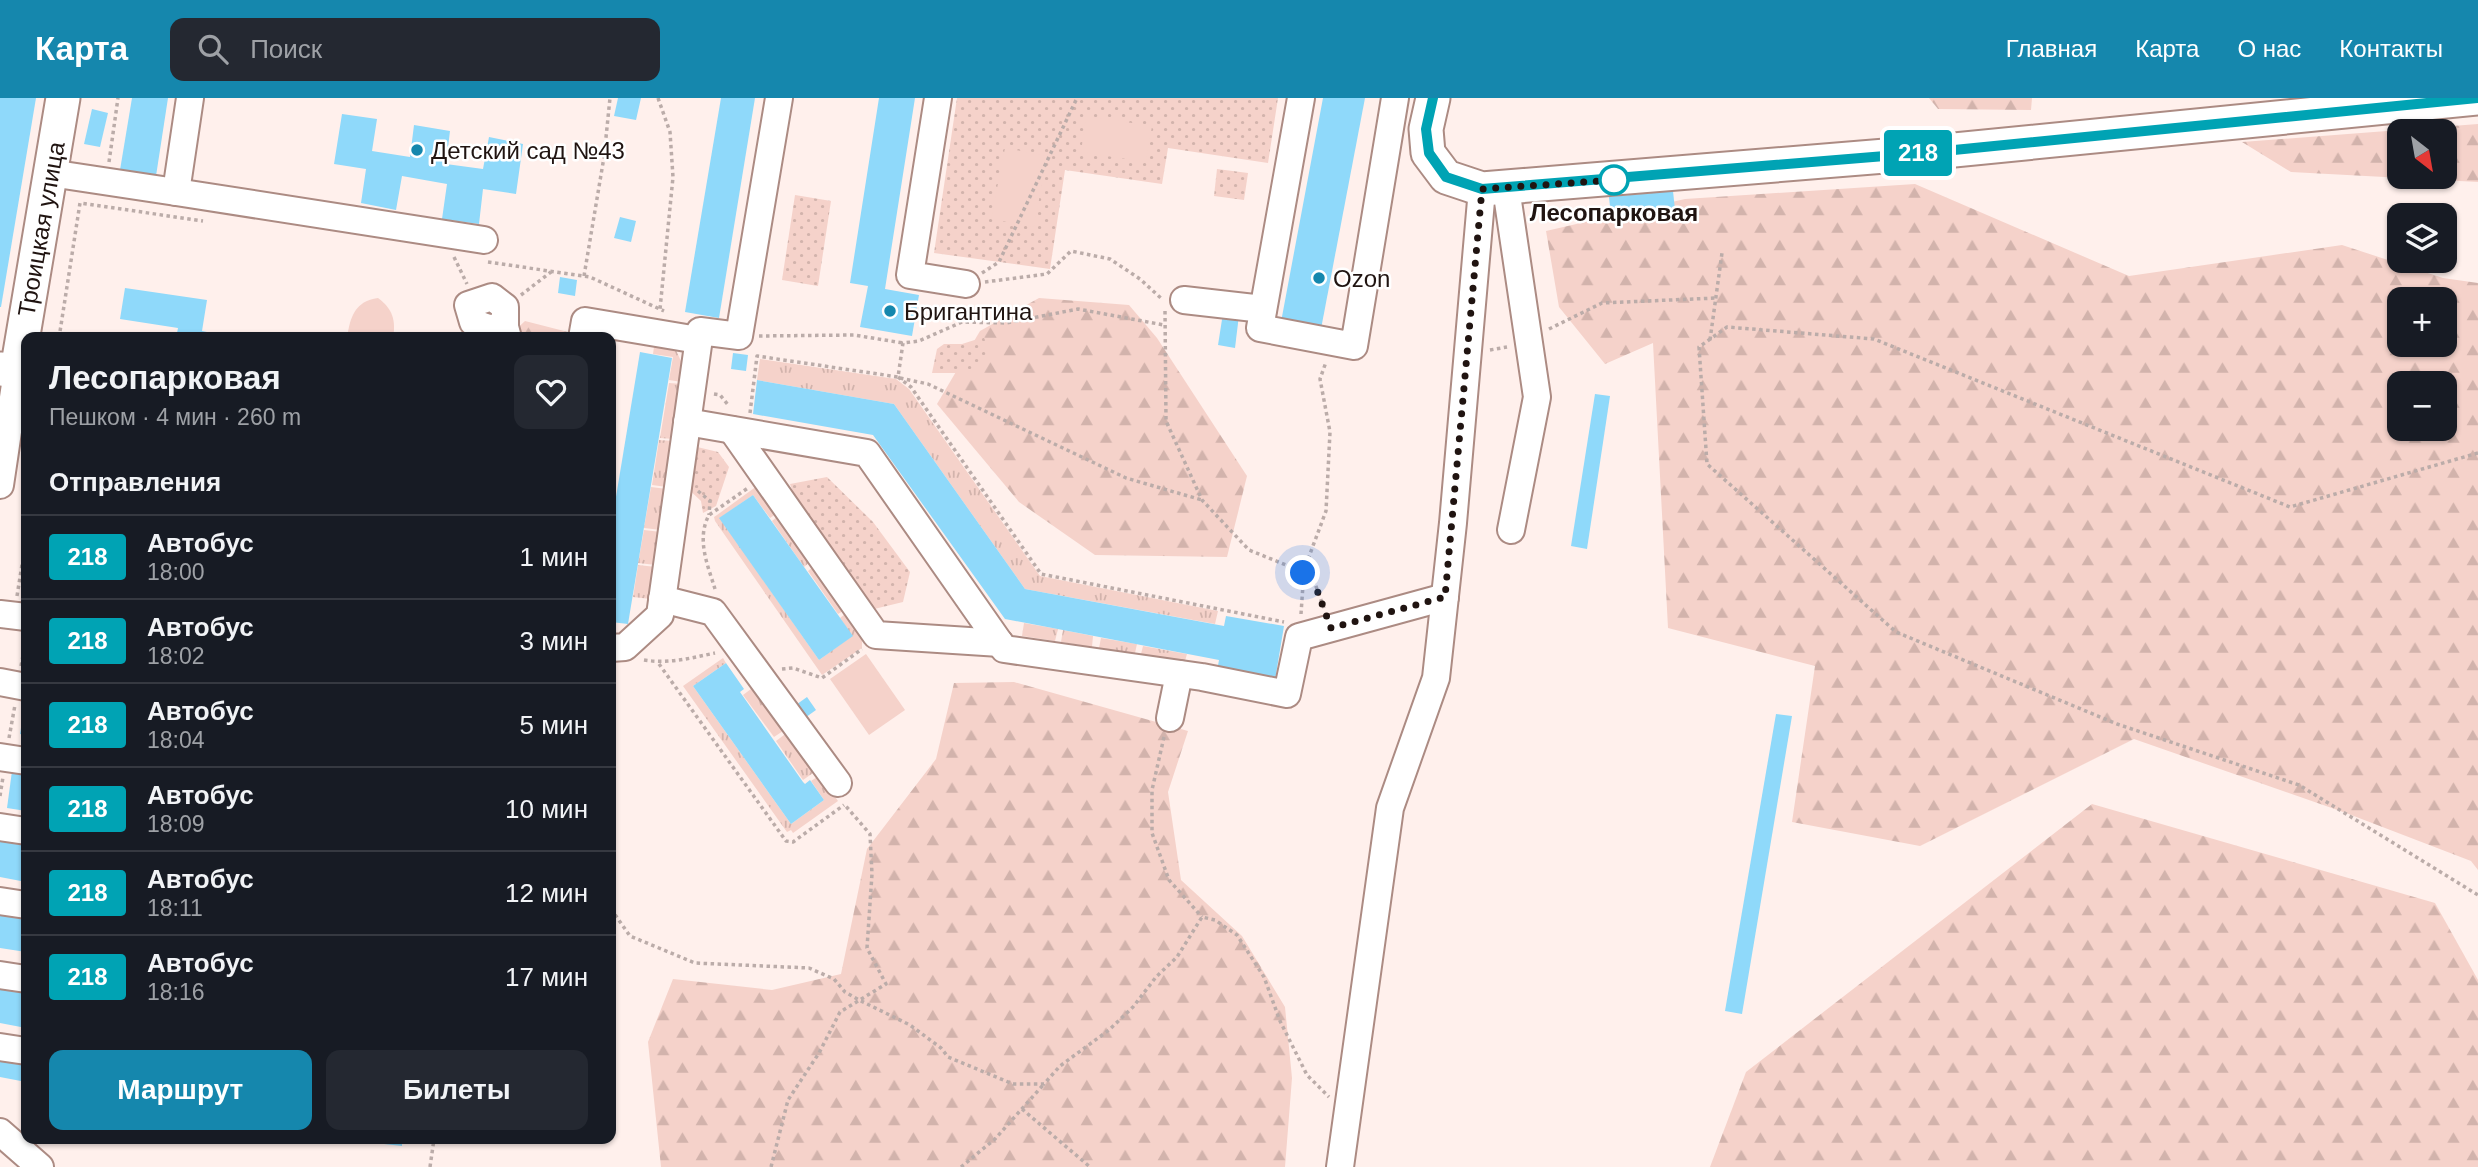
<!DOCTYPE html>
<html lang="ru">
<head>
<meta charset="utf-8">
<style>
  body { margin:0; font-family:Helvetica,sans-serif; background:#242831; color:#f1f3f6; height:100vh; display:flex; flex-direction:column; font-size:26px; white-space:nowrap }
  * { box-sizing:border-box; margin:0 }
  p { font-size:23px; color:#9ea1a6 }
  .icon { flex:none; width:38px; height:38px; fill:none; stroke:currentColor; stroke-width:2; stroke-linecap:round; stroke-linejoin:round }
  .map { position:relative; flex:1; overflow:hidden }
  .sheet { position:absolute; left:21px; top:234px; width:595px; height:812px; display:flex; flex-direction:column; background:#171b24; border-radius:14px; box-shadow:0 2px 5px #0004 }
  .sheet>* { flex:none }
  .badge { padding:0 14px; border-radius:5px; font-size:24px; line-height:46px }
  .needle { width:46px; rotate:149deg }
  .tools { position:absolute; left:2387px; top:21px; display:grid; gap:14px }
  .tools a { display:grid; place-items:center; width:70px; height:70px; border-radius:14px; background:#171b24; box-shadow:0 2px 5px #0004; font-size:35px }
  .you { position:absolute; width:35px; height:35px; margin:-18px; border:5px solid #fff; border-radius:50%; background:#1a73e8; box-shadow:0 0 0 10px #1a73e833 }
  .map>.badge { position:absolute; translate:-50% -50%; box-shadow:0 0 0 4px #fff }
  h2 { padding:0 28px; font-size:26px; line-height:63px }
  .round { display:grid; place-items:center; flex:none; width:74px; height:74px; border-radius:14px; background:#242831 }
  .summary { display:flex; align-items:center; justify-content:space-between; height:119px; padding:0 28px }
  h1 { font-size:33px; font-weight:800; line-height:52px }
  .cta { display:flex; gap:14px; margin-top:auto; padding:14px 28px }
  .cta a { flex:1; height:80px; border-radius:14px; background:#1587ad; color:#fff; font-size:28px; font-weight:800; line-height:80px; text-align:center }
  .cta a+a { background:#242831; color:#f1f3f6 }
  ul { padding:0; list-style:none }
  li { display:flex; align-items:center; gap:21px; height:84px; padding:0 28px; border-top:2px solid #363941 }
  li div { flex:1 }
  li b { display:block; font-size:26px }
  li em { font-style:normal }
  li .badge { min-width:77px; font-weight:700; text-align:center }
  header { display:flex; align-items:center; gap:42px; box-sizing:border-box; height:98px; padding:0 35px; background:#1587ad; color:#fff }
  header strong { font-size:33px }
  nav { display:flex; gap:38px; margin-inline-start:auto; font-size:24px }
  .search { width:490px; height:63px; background:#242831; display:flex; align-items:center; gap:18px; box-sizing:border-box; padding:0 24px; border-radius:14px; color:#9ea1a6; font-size:26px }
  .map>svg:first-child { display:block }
  .grass { fill:url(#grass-tufts) }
  .forest { fill:url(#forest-firs); fill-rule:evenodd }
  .park { fill:url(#park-dots) }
  .pitch { fill:#f5d2ca }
  .building { fill:#8fd9fa }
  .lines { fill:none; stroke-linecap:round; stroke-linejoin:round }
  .minor-casing { stroke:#ac8b83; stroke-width:30 }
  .major-casing { stroke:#ac8b83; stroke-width:37 }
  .path { stroke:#bbaca9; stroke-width:3.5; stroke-dasharray:3.5 3.5; stroke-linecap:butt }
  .minor { stroke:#fff; stroke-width:26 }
  .major { stroke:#fff; stroke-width:33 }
  .line-casing { stroke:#fff; stroke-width:16 }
  .line { stroke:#00a3b4; stroke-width:10 }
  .walk { stroke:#201411; stroke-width:7; stroke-dasharray:0 12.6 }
  .poi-dot { fill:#1587ad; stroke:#fff; stroke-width:2.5 }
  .stop-dot { fill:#fff; stroke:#00a3b4; stroke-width:3.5 }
  .labels { text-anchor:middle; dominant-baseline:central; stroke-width:5; stroke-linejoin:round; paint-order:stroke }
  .poi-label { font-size:24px; fill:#201411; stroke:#fff; text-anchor:start }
  .stop-label { font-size:24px; font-weight:bold; fill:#201411; stroke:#fff }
  .street-label { font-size:24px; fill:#201411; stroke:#fff }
</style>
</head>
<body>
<header>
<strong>Карта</strong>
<div class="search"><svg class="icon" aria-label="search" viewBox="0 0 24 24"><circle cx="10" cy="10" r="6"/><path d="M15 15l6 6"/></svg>Поиск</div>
<nav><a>Главная</a><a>Карта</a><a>О нас</a><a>Контакты</a></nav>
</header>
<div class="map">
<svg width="2478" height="1069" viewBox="0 0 2478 1069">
  <defs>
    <pattern id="grass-tufts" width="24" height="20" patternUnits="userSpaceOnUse" patternTransform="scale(1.75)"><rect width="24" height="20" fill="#f5d2ca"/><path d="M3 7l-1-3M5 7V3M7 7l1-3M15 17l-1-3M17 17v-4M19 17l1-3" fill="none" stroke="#d2b3ac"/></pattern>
    <pattern id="forest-firs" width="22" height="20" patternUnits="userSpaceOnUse" patternTransform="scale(1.75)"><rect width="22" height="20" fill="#f5d2ca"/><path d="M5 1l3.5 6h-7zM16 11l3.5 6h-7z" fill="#d2b3ac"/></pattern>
    <pattern id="park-dots" width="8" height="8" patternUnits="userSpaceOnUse" patternTransform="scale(1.75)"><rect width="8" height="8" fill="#f5d2ca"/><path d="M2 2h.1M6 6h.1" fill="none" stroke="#d2b3ac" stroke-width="1.8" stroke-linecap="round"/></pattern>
  </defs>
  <rect width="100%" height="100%" fill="#fff0ec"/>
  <g class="grass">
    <polygon points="654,249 676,252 684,270 682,284 669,282 673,259 653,256"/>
    <polygon points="760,261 896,281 909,291 1040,478 1218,513 1215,526 1025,491 894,306 757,282"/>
    <polygon points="669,285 682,286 674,341 660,340"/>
    <polygon points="659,342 673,343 667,389 652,387"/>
    <polygon points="757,388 776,416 770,420 753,397 720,420 819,562 852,538 840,520 845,516 862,540 862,550 822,577 715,423 714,419 717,417"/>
    <polygon points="651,389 667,391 661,432 644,430"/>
    <polygon points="778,418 810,464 804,469 772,423"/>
    <polygon points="644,432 661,434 656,467 638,465"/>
    <polygon points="638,467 656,469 651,501 633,499"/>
    <polygon points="813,469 843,513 838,516 808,473"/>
    <polygon points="1024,525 1058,531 1055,543 1022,538"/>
    <polygon points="1063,532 1093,538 1092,549 1061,544"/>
    <polygon points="1101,540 1137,546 1135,555 1099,550"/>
    <polygon points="1143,548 1187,556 1185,563 1141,556"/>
    <polygon points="723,560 726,565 693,588 791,726 824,702 811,683 820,677 838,703 793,735 791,732 787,734 683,588"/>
    <polygon points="755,588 786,631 774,639 743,597"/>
    <polygon points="788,634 816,673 803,682 776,643"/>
  </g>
  <g class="forest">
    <polygon points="1929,0 2032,0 2031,12 1938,11"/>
    <path d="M2478 26V84L2291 74 2242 44ZM2445 33V79H2399V33Z"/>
    <path d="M1915 86 2129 178 2342 147 2443 180 2478 185V772L2471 763 2346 715 2134 641 1920 748 1792 724 1815 568 1668 530 1653 245 1605 266 1559 209 1546 133 1685 101ZM2399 201H2445V247H2399ZM2399 285H2445V331H2399Z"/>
    <polygon points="1039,200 1129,207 1157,240 1247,378 1227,459 1095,457 1019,404 937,306 980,233"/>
    <polygon points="525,223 568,234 567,240 507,240"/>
    <polygon points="1014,584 1188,633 1168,694 1181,782 1242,838 1285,909 1292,980 1285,1069 661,1069 648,944 673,881 772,892 841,876 867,751 936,661 954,585"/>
    <polygon points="2092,706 2435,805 2478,882 2478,1069 1710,1069 1746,974"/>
  </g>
  <g class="park">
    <polygon points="957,0 1278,0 1268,65 1168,50 1162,86 1065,72 1050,171 934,155"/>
    <polygon points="1217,71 1248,75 1244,102 1214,98"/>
    <polygon points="795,97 831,103 818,188 782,182"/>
    <polygon points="984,239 989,257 972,275 932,275 937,251 944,246 962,246"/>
    <polygon points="693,348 718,354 729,369 716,408 703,415 701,403 684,387"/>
    <polygon points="827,379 873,424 910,474 903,504 870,512 803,421 790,386"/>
  </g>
  <g class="pitch">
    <polygon points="1086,18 1152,28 1146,64 1081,54"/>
    <polygon points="1005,50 1047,58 1034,129 991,121"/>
    <path d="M378 200C393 211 396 223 393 240H347C350 219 355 203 378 200Z"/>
    <polygon points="866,556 905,612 869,637 830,581"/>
  </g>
  <g class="building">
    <polygon points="0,0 36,0 1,209 0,209"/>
    <polygon points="132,0 168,0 156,78 120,72"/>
    <polygon points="618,0 641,0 636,22 614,18"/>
    <polygon points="721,0 755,0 719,220 685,214"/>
    <polygon points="879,0 915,0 885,191 919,197 912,238 860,229 868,188 850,185"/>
    <polygon points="1323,0 1365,0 1321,231 1281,224"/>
    <polygon points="92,11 108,15 100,49 84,46"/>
    <polygon points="342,16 377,21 372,53 410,59 414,27 450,33 446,66 483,71 489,39 523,46 516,96 483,91 479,126 442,121 447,86 402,78 396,112 361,105 366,71 334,66"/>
    <polygon points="1673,93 1675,112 1611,118 1609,99"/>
    <polygon points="620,119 636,123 631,144 614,140"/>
    <polygon points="560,179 577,182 575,198 558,195"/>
    <polygon points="125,190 207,202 202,233 237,240 176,240 178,230 120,221"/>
    <polygon points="1223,215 1239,217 1235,250 1218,247"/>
    <polygon points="640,254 672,260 628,526 611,524 611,429"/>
    <polygon points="733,255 748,257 746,273 731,271"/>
    <polygon points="757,282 894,306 1025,491 1224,528 1226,518 1284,528 1275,582 1217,573 1219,562 1005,521 873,337 753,316"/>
    <polygon points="1595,296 1610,298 1587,451 1571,448"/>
    <polygon points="753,397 853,538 819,562 719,420"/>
    <polygon points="726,565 744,591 740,594 803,684 805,686 810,682 824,702 791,726 693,588"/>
    <polygon points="807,599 816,612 802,622 793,609"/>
    <polygon points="25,606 26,606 26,637 20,636"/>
    <polygon points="1776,616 1792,618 1742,916 1725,913"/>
    <polygon points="12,673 26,675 26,713 7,710"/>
    <polygon points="0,742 26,747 26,784 0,779"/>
    <polygon points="0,815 26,819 26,854 0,850"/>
    <polygon points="0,889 26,893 26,930 0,925"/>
    <polygon points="0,962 26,966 26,984 0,979"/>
    <polygon points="385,1041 402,1041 402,1048 384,1046"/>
  </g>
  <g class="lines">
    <g class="minor-casing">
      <g id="minor">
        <polyline points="938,0 910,177 966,186"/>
        <polyline points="1301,0 1260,230 1354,248 1395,0"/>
        <polyline points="50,75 176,94 190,0"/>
        <polyline points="1506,90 1537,299 1511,432"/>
        <polyline points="176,94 484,142"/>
        <polyline points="1184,202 1263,211"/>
        <polyline points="505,229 488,230 473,224 468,207 492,199 505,209 505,229 508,240"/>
        <polyline points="582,240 585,223 698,242"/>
        <polyline points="687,324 867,355 1004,551 1202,579 1287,596 1299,539 1445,499"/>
        <polyline points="732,332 876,537 1000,545"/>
        <polyline points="0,387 17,273"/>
        <polyline points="662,501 713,514 838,685"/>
        <polyline points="0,516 26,519"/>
        <polyline points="611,550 625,549 660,517 700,233 739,238 779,0"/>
        <polyline points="0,584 26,589"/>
        <polyline points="1170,620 1179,576"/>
        <polyline points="0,659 26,663"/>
        <polyline points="0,729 26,733"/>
        <polyline points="0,803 26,807"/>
        <polyline points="0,877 26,881"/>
        <polyline points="0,949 26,953"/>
        <polyline points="0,1034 40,1069"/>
        <polyline points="1340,1069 1390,710 1436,580 1453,425 1482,91"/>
      </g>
    </g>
    <g class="major-casing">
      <g id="major">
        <polyline points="1433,0 1426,31 1428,55 1446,79 1482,91 1934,54 2477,0"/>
        <polyline points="0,271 17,273 63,0"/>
      </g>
    </g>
    <g class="path">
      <polyline points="658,0 670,34 673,79 660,211"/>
      <polyline points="109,64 118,0"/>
      <polyline points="454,159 467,186"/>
      <polyline points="488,164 590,179 664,213"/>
      <polyline points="982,175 999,164 1077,0"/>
      <polyline points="584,178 604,59 610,0"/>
      <polyline points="985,184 1047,176 1071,153 1110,161 1140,181 1163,202"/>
      <polyline points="521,197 551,174"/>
      <polyline points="1165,213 1166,323 1202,402 1249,452 1296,471 1314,483 1324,510"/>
      <polyline points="1549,231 1602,205 1716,200"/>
      <polyline points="759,238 854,237 903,245"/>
      <polyline points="59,240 80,105 203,123"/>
      <polyline points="1710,242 1722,155"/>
      <polyline points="1490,252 1507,249"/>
      <polyline points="898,279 911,289 1041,476 1284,524"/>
      <polyline points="900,280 928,286 1126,380 1202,402"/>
      <polyline points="714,296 720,297 729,308"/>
      <polyline points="750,315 757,258 898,279 903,245 919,243 962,224 1006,225 1078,211 1164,227"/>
      <polyline points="2478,355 2290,409 1874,241 1727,229 1699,249 1707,366 1896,534 2117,626 2299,687 2478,797"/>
      <polyline points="698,393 710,403 709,417"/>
      <path d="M715 491C708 468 696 441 709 417L748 390"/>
      <polyline points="17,498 26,442"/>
      <polyline points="1301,516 1304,472 1326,413 1330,334 1320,281 1326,264"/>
      <path d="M644 562C669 566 691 560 715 555"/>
      <polyline points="659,566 786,743 793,744 844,707"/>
      <polyline points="21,568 26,543"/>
      <polyline points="782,571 793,570 822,580 862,551"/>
      <polyline points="1164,639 1152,692 1152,735 1169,782 1202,819"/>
      <polyline points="9,640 15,607"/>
      <polyline points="0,698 3,679"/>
      <polyline points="611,811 630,838 695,865 809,870 834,881 845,894 859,902 910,927 941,950 948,959 1013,986 1044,986 1060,968 1109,932 1133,909 1156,879 1177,859 1202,819 1215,822 1237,837 1264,879 1280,923 1307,977 1329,999"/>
      <polyline points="1022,1011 1090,1069"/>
      <polyline points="430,1069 434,1041"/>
      <polyline points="771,1069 788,1002 819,955 840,914 886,886 867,850 872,776 870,736 844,706"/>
      <polyline points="961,1069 995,1041 1044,986"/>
    </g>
    <use href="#minor" class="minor"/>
    <use href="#major" class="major"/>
  </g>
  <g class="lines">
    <g class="line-casing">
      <polyline id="line" points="1433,0 1426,31 1429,55 1446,79 1482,91 1934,54 2477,0"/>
    </g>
    <use href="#line" class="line"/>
    <polyline class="walk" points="1303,475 1314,484 1331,530 1445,499 1482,91 1614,82"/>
  </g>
  <g class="poi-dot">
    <circle cx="417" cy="52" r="7"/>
    <circle cx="1319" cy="180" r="7"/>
    <circle cx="890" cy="213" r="7"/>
  </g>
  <circle class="stop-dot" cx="1614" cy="82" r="14"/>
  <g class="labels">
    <g class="poi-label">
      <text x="431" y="52">Детский сад №43</text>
      <text x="1333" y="180">Ozon</text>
      <text x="904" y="213">Бригантина</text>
    </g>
    <g class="stop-label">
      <text x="1614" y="114">Лесопарковая</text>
    </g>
    <g class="street-label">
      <text transform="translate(41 131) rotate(-80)">Троицкая улица</text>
    </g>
  </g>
</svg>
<div class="tools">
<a><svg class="needle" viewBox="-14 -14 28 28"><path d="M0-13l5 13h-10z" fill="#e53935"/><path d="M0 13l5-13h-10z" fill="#9ea1a6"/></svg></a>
<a><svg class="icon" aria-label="layers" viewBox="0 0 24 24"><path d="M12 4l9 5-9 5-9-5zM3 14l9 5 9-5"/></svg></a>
<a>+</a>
<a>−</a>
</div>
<div class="you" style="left:1303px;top:475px"></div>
<b class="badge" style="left:1918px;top:55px;background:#00a3b4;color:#fff">218</b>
<section class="sheet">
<div class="summary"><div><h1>Лесопарковая</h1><p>Пешком · 4 мин · 260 m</p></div><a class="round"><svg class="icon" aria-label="heart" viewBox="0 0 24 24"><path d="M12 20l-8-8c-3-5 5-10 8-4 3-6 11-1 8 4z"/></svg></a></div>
<h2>Отправления</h2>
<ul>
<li><span class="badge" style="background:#00a3b4;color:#fff">218</span><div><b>Автобус</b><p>18:00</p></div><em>1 мин</em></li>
<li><span class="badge" style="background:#00a3b4;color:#fff">218</span><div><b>Автобус</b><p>18:02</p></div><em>3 мин</em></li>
<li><span class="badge" style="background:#00a3b4;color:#fff">218</span><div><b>Автобус</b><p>18:04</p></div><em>5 мин</em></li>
<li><span class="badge" style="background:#00a3b4;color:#fff">218</span><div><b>Автобус</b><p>18:09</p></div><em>10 мин</em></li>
<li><span class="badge" style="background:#00a3b4;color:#fff">218</span><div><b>Автобус</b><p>18:11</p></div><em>12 мин</em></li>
<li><span class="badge" style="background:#00a3b4;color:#fff">218</span><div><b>Автобус</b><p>18:16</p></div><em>17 мин</em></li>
</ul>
<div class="cta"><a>Маршрут</a><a>Билеты</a></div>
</section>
</div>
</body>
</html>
